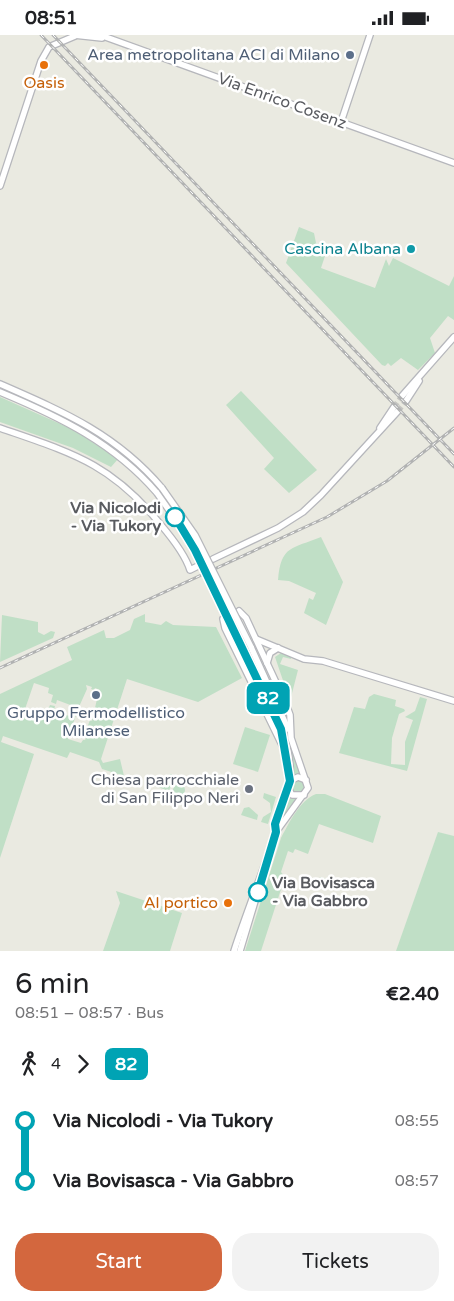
<!DOCTYPE html>
<html lang="en">
<head>
<meta charset="utf-8">
<style>
  body { margin:0; font-family:"Varela Round",sans-serif; background:#f2f2f2; color:#202124; height:100vh; display:flex; flex-direction:column; font-size:19px; white-space:nowrap }
  * { box-sizing:border-box; margin:0 }
  p { font-size:16px; color:#757577 }
  .icon { flex:none; width:28px; height:28px; fill:none; stroke:currentColor; stroke-width:2; stroke-linecap:round; stroke-linejoin:round }
  .map { position:relative; height:916px; overflow:hidden }
  .sheet { display:flex; flex-direction:column; background:#fff; flex:1 }
  .sheet>* { flex:none }
  .badge { padding:0 10px; border-radius:8px; font-size:18px; line-height:32px }
  .map>.badge { position:absolute; translate:-50% -50%; box-shadow:0 0 0 2px #fff }
  .legs { display:flex; align-items:center; gap:8px; height:55px; padding:0 15px; font-size:16px }
  .legs p { margin-inline-start:auto }
  .overview { display:flex; align-items:center; justify-content:space-between; height:85px; padding:0 15px }
  h1 { font-size:28px; font-weight:600; line-height:38px }
  .button { display:flex; gap:10px; margin-top:auto; padding:10px 15px }
  .button a { flex:1; height:58px; border-radius:20px; background:#d3673e; color:#fff; font-size:20px; font-weight:600; line-height:58px; text-align:center }
  .button a+a { background:#f2f2f2; color:#202124 }
  ul { padding:0 15px; list-style:none }
  li { display:flex; align-items:center; gap:18px; height:60px; font-size:19px }
  li i { display:grid; place-items:center; width:8px; height:100%; margin:0 6px; background:currentColor }
  li i::after { content:''; width:12px; height:12px; margin:-6px; border:4px solid; border-radius:50%; background:#fff }
  li p { margin-inline-start:auto }
  li:first-child i { background:linear-gradient(#0000 50%,currentColor 0) }
  li:last-child i { background:linear-gradient(currentColor 50%,#0000 0) }
  .status { display:flex; justify-content:space-between; align-items:center; height:35px; padding:0 25px; background:#fff; direction:ltr }
  .status svg { height:14px; fill:currentColor }
  .map>svg:first-child { display:block }
  .green { fill:#c0dfc6; fill-rule:evenodd }
  .lines { fill:none; stroke-linecap:round; stroke-linejoin:round }
  .tertiary-tunnel { stroke:#c6c6c1; stroke-width:5.5; stroke-dasharray:5.5 3; stroke-linecap:butt }
  .tertiary-casing { stroke:#b6b7bc; stroke-width:8 }
  .tertiary { stroke:#fff; stroke-width:5.5 }
  .rail-casing { stroke:#b1b2b2; stroke-width:3 }
  .rail { stroke:#fff; stroke-width:1; stroke-dasharray:4; stroke-linecap:butt }
  .tertiary-bridge-casing { stroke:#b6b7bc; stroke-width:8; stroke-linecap:butt }
  .tertiary-bridge { stroke:#fff; stroke-width:5.5 }
  .line-1-casing { stroke:#fff; stroke-width:11 }
  .line-1 { stroke:#00a3b4; stroke-width:8 }
  .service-dot { fill:#5c6f8a; stroke:#fff; stroke-width:2 }
  .food-dot { fill:#e8710a; stroke:#fff; stroke-width:2 }
  .culture-dot { fill:#0f9aa8; stroke:#fff; stroke-width:2 }
  .stop-1-dot { fill:#fff; stroke:#00a3b4; stroke-width:2.5 }
  .worship-dot { fill:#6b7280; stroke:#fff; stroke-width:2 }
  .labels { text-anchor:middle; dominant-baseline:central; stroke-width:5; stroke-linejoin:round; paint-order:stroke }
  .service-label { font-size:16px; fill:#4e5e75; stroke:#fff; text-anchor:end }
  .food-label { font-size:16px; fill:#c56008; stroke:#fff }
  .street-label { font-size:16px; fill:#595b60; stroke:#fff }
  .culture-label { font-size:16px; fill:#0d838f; stroke:#fff; text-anchor:end }
  .stop-label { font-size:16px; font-weight:bold; fill:#595b60; stroke:#fff; text-anchor:end }
  .worship-label { font-size:16px; fill:#5b616d; stroke:#fff; text-anchor:end }
</style>
</head>
<body>
<div class="status"><b>08:51</b><svg viewBox="0 0 49 12"><path d="M0 12V9h3v3zM5 12V6h3v6zM10 12V3h3v9zM15 12V0h3v12zM26 1h20v11H26zM47 4h2v5h-2z"/></svg></div>
<div class="map">
<svg width="454" height="916" viewBox="0 0 454 916">
  <rect width="100%" height="100%" fill="#eaeae1"/>
  <g class="green">
    <polygon points="299,192 314,198 316,208 328,212 321,233 375,253 386,224 389,231 393,223 449,251 454,241 454,285 448,281 430,303 435,318 418,335 401,323 391,331 388,328 385,331 382,330 286,228"/>
    <polygon points="241,356 317,435 289,458 264,434 274,423 226,370"/>
    <polygon points="0,362 74,395 118,424 111,432 73,413 0,387"/>
    <path d="M321 502 343 547 326 590 304 578 309 563 313 565 316 558 289 546 278 545C281 510 292 514 321 502Z"/>
    <path d="M145 579V587L161 590 166 586 173 590 216 592 242 643 198 667 127 644 101 724 103 728 120 724 124 741 102 734 99 727 70 717 67 723 3 701 1 707 34 719 0 823V659L72 625 67 612 104 595 106 603H114L130 595 134 584ZM34 648 49 653 48 658 53 660 51 667 56 669 57 665 73 671 72 674 80 677 78 674 87 654 86 650 92 652 91 654 94 655 95 653 100 655V663L93 662 97 664 92 686 90 685 84 701H80L86 703 85 705H83L81 708 68 704 76 680 71 678 69 681 54 675 55 671 50 670 47 677 42 675 40 680 25 674Z"/>
    <polygon points="2,580 38,587 38,597 44,600 51,596 55,597 53,603 0,627"/>
    <polygon points="247,614 279,678 300,739 292,740 275,670"/>
    <polygon points="281,618 291,621 291,624 283,622 280,629 298,635 290,666 275,622"/>
    <polygon points="374,659 396,665 395,671 404,674 405,676 399,679 392,703 391,729 405,730 405,707 413,685 405,682 415,676 420,662 427,664 407,736 339,718 354,672 365,674 369,662"/>
    <polygon points="245,692 270,700 258,737 233,729"/>
    <polygon points="171,739 174,741 169,756 149,749"/>
    <circle cx="298" cy="752" r="7"/>
    <circle cx="179" cy="755" r="6"/>
    <polygon points="264,758 276,762 268,789 261,787 263,782 271,777 270,768 263,763"/>
    <polygon points="287,759 296,764 277,791"/>
    <path d="M316 759H325L381 781 373 808 319 789 308 819 295 814 293 818 288 816 281 837 285 842 261 916H245L281 803C289 788 300 765 316 759Z"/>
    <polygon points="249,772 258,780 257,785 241,780 244,773"/>
    <polygon points="438,797 454,801 454,916 396,916"/>
    <polygon points="320,842 336,847 334,853 319,848"/>
    <polygon points="116,856 182,878 170,916 103,916 120,868"/>
  </g>
  <g class="lines">
    <g class="tertiary-tunnel">
      <polyline points="394,372 402,361"/>
      <polyline points="398,376 406,366"/>
    </g>
    <g class="tertiary-casing">
      <g id="tertiary">
        <polyline points="74,0 102,3"/>
        <polyline points="100,0 454,128"/>
        <polyline points="341,87 370,0"/>
        <polyline points="0,151 41,26 49,12 75,1"/>
        <path d="M0 349C64 377 116 399 162 453"/>
        <path d="M0 357C60 382 114 408 157 458"/>
        <polyline points="402,361 454,302"/>
        <polyline points="406,366 419,346"/>
        <path d="M0 393C72 418 111 428 161 490 172 503 185 519 190 535L198 531"/>
        <polyline points="380,393 394,372"/>
        <polyline points="213,524 278,493 303,477 321,460 398,376"/>
        <polyline points="239,576 246,583 286,669 290,680 291,703 308,753 276,797"/>
        <polyline points="223,584 225,593 284,714"/>
        <polyline points="256,604 304,624 323,626 454,666"/>
        <polyline points="251,612 288,694"/>
        <polyline points="267,628 270,618 278,613"/>
        <polyline points="290,746 298,742 306,745"/>
        <polyline points="288,753 292,760 304,760"/>
        <path d="M234 916C247 876 263 837 276 797 273 778 288 763 290 746 294 703 263 653 244 616"/>
        <polyline points="240,916 258,856"/>
      </g>
    </g>
    <use href="#tertiary" class="tertiary"/>
    <g class="rail-casing">
      <g id="rail">
        <polyline points="41,0 454,432"/>
        <polyline points="53,0 454,419"/>
        <polyline points="0,633 327,482 387,446 454,393"/>
      </g>
    </g>
    <use href="#rail" class="rail"/>
    <g class="tertiary-bridge-casing">
      <g id="tertiary-bridge">
        <polyline points="162,453 195,500 251,612"/>
        <polyline points="157,458 190,505 244,616"/>
      </g>
    </g>
    <use href="#tertiary-bridge" class="tertiary-bridge"/>
  </g>
  <g class="lines">
    <g class="line-1-casing">
      <polyline id="line-1" points="175,482 195,515 281,694 290,746 275,789 276,797 258,857"/>
    </g>
    <use href="#line-1" class="line-1"/>
  </g>
  <g class="service-dot">
    <circle cx="350" cy="20" r="5"/>
    <circle cx="96" cy="660" r="5"/>
  </g>
  <g class="food-dot">
    <circle cx="44" cy="30" r="5"/>
    <circle cx="228" cy="868" r="5"/>
  </g>
  <circle class="culture-dot" cx="411" cy="214" r="5"/>
  <g class="stop-1-dot">
    <circle cx="175" cy="482" r="9"/>
    <circle cx="258" cy="857" r="9"/>
  </g>
  <circle class="worship-dot" cx="249" cy="754" r="5"/>
  <g class="labels">
    <g class="service-label">
      <text x="340" y="20">Area metropolitana ACI di Milano</text>
      <text x="96" y="678" text-anchor="middle">Gruppo Fermodellistico<tspan x="96" dy="18">Milanese</tspan></text>
    </g>
    <g class="food-label">
      <text x="44" y="48">Oasis</text>
      <text x="218" y="868" text-anchor="end">Al portico</text>
    </g>
    <g class="street-label">
      <text transform="translate(282 66) rotate(20)">Via Enrico Cosenz</text>
    </g>
    <g class="culture-label">
      <text x="401" y="214">Cascina Albana</text>
    </g>
    <g class="stop-label">
      <text x="161" y="473">Via Nicolodi<tspan x="161" dy="18">- Via Tukory</tspan></text>
      <text x="272" y="848" text-anchor="start">Via Bovisasca<tspan x="272" dy="18">- Via Gabbro</tspan></text>
    </g>
    <g class="worship-label">
      <text x="239" y="745">Chiesa parrocchiale<tspan x="239" dy="18">di San Filippo Neri</tspan></text>
    </g>
  </g>
</svg>
<b class="badge" style="left:268px;top:663px;background:#00a3b4;color:#fff">82</b>
</div>
<section class="sheet">
<div class="overview"><div><h1>6 min</h1><p>08:51 – 08:57 · Bus</p></div><b>€2.40</b></div>
<div class="legs"><svg class="icon" aria-label="walk" viewBox="0 0 24 24"><circle cx="13" cy="4" r="2"/><path d="M13 8l-2 6 4 7M11 14l-3 7M7 12l3-4h3l4 4"/></svg>4<svg class="icon" aria-label="forward" viewBox="0 0 24 24"><path d="M9 5l7 7-7 7"/></svg><b class="badge" style="background:#00a3b4;color:#fff">82</b></div>
<ul>
<li><i style="color:#00a3b4"></i><b>Via Nicolodi - Via Tukory</b><p>08:55</p></li>
<li><i style="color:#00a3b4"></i><b>Via Bovisasca - Via Gabbro</b><p>08:57</p></li>
</ul>
<div class="button"><a>Start</a><a>Tickets</a></div>
</section>
</body>
</html>
